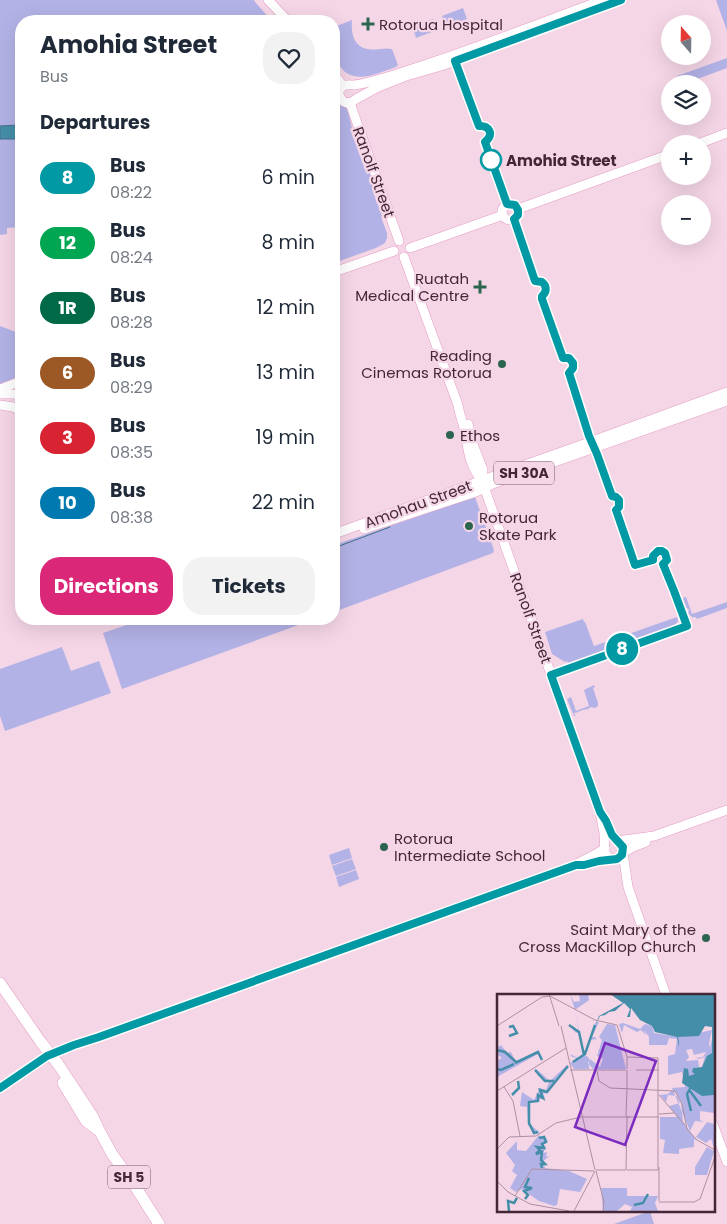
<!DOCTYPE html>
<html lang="en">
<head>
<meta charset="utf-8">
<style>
  body { margin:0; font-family:Poppins,sans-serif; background:#f2f2f3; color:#1f2937; height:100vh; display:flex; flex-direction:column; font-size:19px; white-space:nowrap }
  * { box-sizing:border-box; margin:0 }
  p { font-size:16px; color:#747a83 }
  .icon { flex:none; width:28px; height:28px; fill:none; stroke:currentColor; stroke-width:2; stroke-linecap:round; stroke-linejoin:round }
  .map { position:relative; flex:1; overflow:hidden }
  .panel { position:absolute; left:15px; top:15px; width:325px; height:610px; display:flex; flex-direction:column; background:#fff; border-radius:20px; box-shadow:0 5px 20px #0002 }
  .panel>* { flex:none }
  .badge { padding:0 10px; border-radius:16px; font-size:18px; line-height:32px }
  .needle { width:32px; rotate:340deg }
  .buttons { position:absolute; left:661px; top:15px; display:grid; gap:10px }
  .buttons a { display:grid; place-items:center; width:50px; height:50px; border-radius:50%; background:#fff; box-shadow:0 5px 20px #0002; font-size:25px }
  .map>.badge { position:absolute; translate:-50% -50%; box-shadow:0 0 0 2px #fff }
  h2 { padding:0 25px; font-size:19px; line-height:45px }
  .round { display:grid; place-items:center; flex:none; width:52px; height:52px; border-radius:20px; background:#f2f2f3 }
  .overview { display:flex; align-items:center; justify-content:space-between; height:85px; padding:0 25px }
  h1 { font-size:24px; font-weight:700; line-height:38px }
  .cta { display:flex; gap:10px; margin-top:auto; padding:10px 25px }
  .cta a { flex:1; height:58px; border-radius:20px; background:#db2777; color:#fff; font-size:20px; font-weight:700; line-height:58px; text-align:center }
  .cta a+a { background:#f2f2f3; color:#1f2937 }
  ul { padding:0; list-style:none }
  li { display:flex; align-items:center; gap:15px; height:65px; padding:0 25px }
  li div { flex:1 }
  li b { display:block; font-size:19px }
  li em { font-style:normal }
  li .badge { min-width:55px; font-weight:700; text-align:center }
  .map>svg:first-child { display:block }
  .green { fill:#b3b2e6 }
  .water { fill:#458ea9; stroke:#456f87 }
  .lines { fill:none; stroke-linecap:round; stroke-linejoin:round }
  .stream { stroke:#456f87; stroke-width:1 }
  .secondary-casing { stroke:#e69cc5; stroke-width:10 }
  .primary-casing { stroke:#e69cc5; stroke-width:10 }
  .highway-casing { stroke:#e69cc5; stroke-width:12 }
  .secondary { stroke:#fff; stroke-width:9 }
  .primary { stroke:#fff; stroke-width:9 }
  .highway { stroke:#fff; stroke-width:11 }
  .line-casing { stroke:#fff; stroke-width:11 }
  .line { stroke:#0099a4; stroke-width:8 }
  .poi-dot { fill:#2b654f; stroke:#f5d6e6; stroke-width:2 }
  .stop-dot { fill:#fff; stroke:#0099a4; stroke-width:2.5 }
  .labels { text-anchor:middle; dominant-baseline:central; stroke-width:4.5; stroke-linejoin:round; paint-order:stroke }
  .shield { fill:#f5d6e6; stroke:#795c6c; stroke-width:1 }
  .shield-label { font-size:14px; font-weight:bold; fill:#442737 }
  .poi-label { font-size:15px; fill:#442737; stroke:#f5d6e6; text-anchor:start }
  .stop-label { font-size:15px; font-weight:bold; fill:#442737; stroke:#f5d6e6; text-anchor:start }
  .street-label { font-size:15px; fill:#442737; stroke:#f5d6e6 }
  .inset-river { fill:none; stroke:#458ea9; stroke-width:2.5 }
  .inset-road { fill:none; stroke:#ae90a0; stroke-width:1 }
  .view { fill:#7b2cbf; fill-opacity:0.15; stroke:#7b2cbf; stroke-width:2.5 }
  .inset-edge { fill:none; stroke:#442737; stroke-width:2.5 }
</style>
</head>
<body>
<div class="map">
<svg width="727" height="1224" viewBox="0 0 727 1224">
  <rect width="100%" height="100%" fill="#f5d6e6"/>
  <g class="green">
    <polygon points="0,0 254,0 255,2 272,21 21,21 21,227 7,228 7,234 0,235"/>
    <polygon points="716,0 727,0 727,31"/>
    <polygon points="463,8 467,19 446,27 442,16"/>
    <polygon points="433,19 437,30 416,38 412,26"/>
    <path d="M352 20C351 32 353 47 368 49 376 51 384 47 392 49L398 65 396 67C380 72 361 83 345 72 341 68 337 63 334 60V27Z"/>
    <polygon points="727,58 727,68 684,84 680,84 677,76"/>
    <polygon points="334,90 338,102 346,107 348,112 352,128 350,129 366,172 370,173 377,192 373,192 382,216 381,217 387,233 387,238 385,243 376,248 334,263"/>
    <polygon points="0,326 21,334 21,377 0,385"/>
    <polygon points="475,497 494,550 493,553 334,612 334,545"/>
    <path d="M686 597 692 614 727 602V608L697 619 696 617C692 618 690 616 688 612L689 611 688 608 687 609 683 598Z"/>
    <polygon points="677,617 678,621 675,625 675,626 568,664 567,661 565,662 552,654 545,632 583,619 584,622 585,622 594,646"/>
    <polygon points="144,619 315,619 122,689 103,633"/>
    <polygon points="62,647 71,671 99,661 111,693 5,731 0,716 0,669"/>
    <polygon points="594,685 595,687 593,688 598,703 598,706 595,708 591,707 588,709 582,710 581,711 579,711 579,712 574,713 574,714 576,715 574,716 567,699 571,697 576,711 589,706 584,690"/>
    <polygon points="349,848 352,858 332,865 329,855"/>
    <polygon points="352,859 356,869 336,876 332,866"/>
    <polygon points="356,870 359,879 339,887 336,877"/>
    <polygon points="650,1211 654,1224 614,1224"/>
  </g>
  <polygon class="water" points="20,125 20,139 0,139 0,126"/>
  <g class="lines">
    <polyline class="stream" points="334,548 390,527"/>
    <g class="secondary-casing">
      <g id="secondary">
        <polyline points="268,0 288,21"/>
        <path d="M603 0C537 24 472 50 406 71 391 76 369 83 354 85 350 85 347 84 343 86 336 90 339 98 344 102L347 103 352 102 356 99 378 87 406 76 441 66 621 0"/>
        <polyline points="334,74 343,86"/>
        <polyline points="350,103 399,241"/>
        <polyline points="698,144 727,133"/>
        <circle cx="510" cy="212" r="8"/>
        <polyline points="518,209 670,154"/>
        <polyline points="410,248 503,215"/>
        <path d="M404 257 458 405C459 412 461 417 463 424 468 445 467 462 482 481L600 812 604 833 605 853 608 857 612 859"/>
        <polyline points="334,272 394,251"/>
        <polyline points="0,389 21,381"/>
        <polyline points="468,424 474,447 483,470 482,481"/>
        <path d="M606 821C610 831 613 838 622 845"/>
        <polyline points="617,841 654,836 727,810"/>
        <polyline points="623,853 628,887 666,995"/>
        <polyline points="586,865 599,861 617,859 621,857 623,853 633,847 646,842"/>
        <path d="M0 1088 47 1056 71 1046 99 1037 575 865C586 858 595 856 605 848"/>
        <polyline points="713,1124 727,1162"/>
      </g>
    </g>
    <g class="primary-casing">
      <g id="primary">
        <polyline points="0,394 13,394 21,396"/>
        <polyline points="0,405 13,407 21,411"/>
        <polyline points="364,529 476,492 495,483 727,401"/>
        <path d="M334 534 536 461C600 439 663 415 727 392"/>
      </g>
    </g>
    <g class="highway-casing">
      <g id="highway">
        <polyline points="0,983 40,1041 58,1064 93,1117 99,1130 112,1154 133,1183 159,1224"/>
        <polyline points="63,1083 86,1121 98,1130"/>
      </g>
    </g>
    <use href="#secondary" class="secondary"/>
    <use href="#primary" class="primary"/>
    <use href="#highway" class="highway"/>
  </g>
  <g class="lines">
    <g class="line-casing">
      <path id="line" d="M0 1088 47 1056 74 1045 99 1037 576 865H584L599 861 617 859 622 855 623 847 612 835 606 821 600 812 551 675 687 626 674 591 663 564 667 560 665 553 662 551H658L653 556V560L635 565 616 510 619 507V500L616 497 612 496 597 454 589 436 570 376 569 373 573 368V363L569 358H563L542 299V296C547 292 547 286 542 282L535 281 514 219 518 215V210L515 205 507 204 485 142C494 135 490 125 479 126L455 61 621 0"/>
    </g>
    <use href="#line" class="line"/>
  </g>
  <g class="poi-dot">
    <path d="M365.5 16.5h5v5h5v5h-5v5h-5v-5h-5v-5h5z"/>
    <path d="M477.5 279.5h5v5h5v5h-5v5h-5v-5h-5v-5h5z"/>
    <circle cx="502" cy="364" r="5"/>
    <circle cx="450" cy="435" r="5"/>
    <circle cx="469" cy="526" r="5"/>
    <circle cx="384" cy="847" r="5"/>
    <circle cx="706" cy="938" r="5"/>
  </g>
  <circle class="stop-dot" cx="491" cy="160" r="10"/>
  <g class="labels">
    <g class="shield">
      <rect x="494" y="461.5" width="60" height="23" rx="4"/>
      <rect x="108" y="1165.5" width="42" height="23" rx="4"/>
    </g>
    <g class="shield-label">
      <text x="524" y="473">SH 30A</text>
      <text x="129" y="1177">SH 5</text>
    </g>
    <g class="poi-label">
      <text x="379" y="24">Rotorua Hospital</text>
      <text x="469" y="278" text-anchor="end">Ruatah<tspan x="469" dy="17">Medical Centre</tspan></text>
      <text x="492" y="355" text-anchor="end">Reading<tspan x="492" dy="17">Cinemas Rotorua</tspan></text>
      <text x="460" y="435">Ethos</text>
      <text x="479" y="517">Rotorua<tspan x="479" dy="17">Skate Park</tspan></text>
      <text x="394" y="838">Rotorua<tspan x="394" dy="17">Intermediate School</tspan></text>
      <text x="696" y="929" text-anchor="end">Saint Mary of the<tspan x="696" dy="17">Cross MacKillop Church</tspan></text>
    </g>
    <g class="stop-label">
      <text x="506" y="160">Amohia Street</text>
    </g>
    <g class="street-label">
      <text transform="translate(374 172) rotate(70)">Ranolf Street</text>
      <text transform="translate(418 504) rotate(-20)">Amohau Street</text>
      <text transform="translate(531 618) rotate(70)">Ranolf Street</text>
    </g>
  </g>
  <g transform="translate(497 994)">
    <rect width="218" height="218" fill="#f5d6e6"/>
    <path d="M73 0 77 8 83 7 82 0H91L92 6 78 16ZM78 17 87 59 99 28H102L95 43H98L100 45 93 46 88 61 92 64V75H77L73 69 80 64 75 63 73 60 81 64 87 60 82 38 79 39 72 31 82 38ZM217 25V119L203 117V126L207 128 198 127 193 137 175 94 188 93 185 78 171 81V62L178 60 180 45 172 44 170 51H152V43L147 36 149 41 144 36 140 38 127 31 125 39 122 30 126 29 143 35 148 30 155 32 157 39 182 43 215 36 212 50 213 54 217 35 209 26ZM195 55 197 61 209 58 206 63 199 64 201 65 206 64 208 62 205 73 202 74 196 73H202L201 66 189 67 192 63 189 56ZM110 30 118 31 129 75H96L91 69 93 65 103 73 106 65 100 62 105 46 102 43ZM4 51 10 59 14 58 19 68 41 58 46 67 41 60 0 83V67L5 64 0 60V54ZM71 70 50 99 46 100 48 104 33 108V130L43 139 38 140 31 131 30 113 23 112 25 98 37 106 43 94 49 96 52 88 45 86 47 84 41 82 38 74 53 87ZM175 96 180 100 184 108 186 128 200 147 197 145V153L182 155V160L166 159 168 146 163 145V123H180L172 112 183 109 180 102 171 101 169 108 163 101 171 100ZM210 128 217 130V154L214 145 209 149 199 143ZM42 141 44 144 48 142 51 148 46 150 49 153 46 159 50 158 49 163 53 162 46 167 48 174 72 177 90 185 83 198 63 195 60 211 57 212 42 207 25 195 19 198 13 194 20 181 15 177 18 171 9 159 20 147V156L29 157ZM210 153 217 157 210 181H198V173ZM104 194H130V202H161L158 209 161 217H133L135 213 128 210 120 217H106Z" fill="#b3b2e6" fill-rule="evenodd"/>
    <path d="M113 0H217V101L205 102 185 89 187 74 191 75 192 82 198 80 195 78 196 74 205 73 210 62 215 59V33L208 32 202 42 181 43 182 49V53L180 43 158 38 155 32 143 26 134 14 133 23H130L133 15 127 9 118 17 112 18 108 21 103 22 98 32 102 22 126 9Z" fill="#458ea9"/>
    <path class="inset-river" d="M72 31 82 38 87 61M12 33 16 32 20 39 12 42M0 56 8 58 19 68M76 68 88 60 98 31M18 69 41 58 45 66M0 75 4 76 17 70M38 76 48 87H57M193 97 204 112M15 101 22 94 21 87M194 117 190 100 194 93M41 138 37 139 32 129V108L41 107V101L46 104 43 96 50 98 71 72M42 144 47 143 49 148 45 150 47 154 40 153 43 156 39 160 45 158 44 166 48 170H44L45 174M28 205 31 201 27 197 35 194 28 193 32 184M137 211 146 209 151 200M12 217 11 207 17 209 20 204"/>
    <path class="inset-road" d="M52 0 62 32M0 32 45 3 53 2 98 26 120 31 130 63V75M64 32 98 176M130 63 161 64M73 76H129M139 76H162M100 77 102 87 113 94 178 97 185 110 190 135 200 146 218 156M7 93 16 107 23 142M130 94V76M0 97 69 54M162 101 188 131M162 120 177 119M129 122 130 94M129 123H162M0 155 12 143 39 142 59 129 84 123H133M162 173V207M99 176H129M129 176 130 123M130 176H161M161 176V64M99 177 107 208 106 217M0 187 11 198 33 210 72 217M18 202 35 175 97 177M162 208H197L203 205 218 163M77 217 98 177"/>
    <path class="view" d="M108 49 159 67 128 151 78 133Z"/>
    <rect width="218" height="218" class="inset-edge"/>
  </g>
</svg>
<div class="buttons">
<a><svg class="needle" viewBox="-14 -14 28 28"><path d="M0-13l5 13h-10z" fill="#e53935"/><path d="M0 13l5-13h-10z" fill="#747a83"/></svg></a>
<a><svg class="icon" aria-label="layers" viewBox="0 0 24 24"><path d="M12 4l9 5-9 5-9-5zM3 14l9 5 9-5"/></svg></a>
<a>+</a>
<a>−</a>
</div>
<b class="badge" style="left:622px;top:649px;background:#0099a4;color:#fff">8</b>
<section class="panel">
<div class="overview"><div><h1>Amohia Street</h1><p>Bus</p></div><a class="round"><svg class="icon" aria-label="heart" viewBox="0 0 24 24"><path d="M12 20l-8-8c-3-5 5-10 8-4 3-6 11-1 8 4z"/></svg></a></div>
<h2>Departures</h2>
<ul>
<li><span class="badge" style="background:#0099a4;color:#fff">8</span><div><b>Bus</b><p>08:22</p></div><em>6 min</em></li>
<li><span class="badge" style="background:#00a651;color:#fff">12</span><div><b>Bus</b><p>08:24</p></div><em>8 min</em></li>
<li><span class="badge" style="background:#006948;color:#fff">1R</span><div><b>Bus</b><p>08:28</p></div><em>12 min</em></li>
<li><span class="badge" style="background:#9c5926;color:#fff">6</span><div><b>Bus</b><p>08:29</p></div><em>13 min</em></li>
<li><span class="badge" style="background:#d82332;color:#fff">3</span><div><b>Bus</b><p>08:35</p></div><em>19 min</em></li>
<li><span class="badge" style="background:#0079b0;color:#fff">10</span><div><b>Bus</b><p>08:38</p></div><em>22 min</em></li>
</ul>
<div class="cta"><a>Directions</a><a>Tickets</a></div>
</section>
</div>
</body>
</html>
